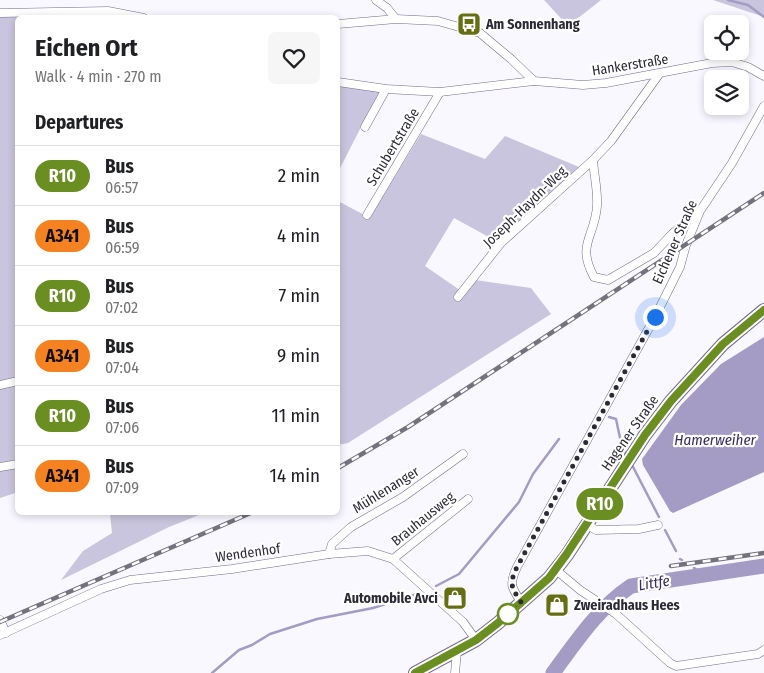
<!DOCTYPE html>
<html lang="en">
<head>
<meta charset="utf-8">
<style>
  body { margin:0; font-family:"Fira Sans Condensed",sans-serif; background:#f6f6f6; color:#202124; height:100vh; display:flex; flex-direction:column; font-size:19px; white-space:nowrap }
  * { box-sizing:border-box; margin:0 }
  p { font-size:16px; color:#757577 }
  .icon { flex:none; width:28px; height:28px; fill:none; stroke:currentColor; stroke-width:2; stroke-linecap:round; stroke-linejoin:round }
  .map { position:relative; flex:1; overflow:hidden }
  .panel { position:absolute; left:15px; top:15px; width:325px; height:500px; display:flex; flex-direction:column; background:#fff; border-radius:8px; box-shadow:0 2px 8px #0003 }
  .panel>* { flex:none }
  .badge { padding:0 10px; border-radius:16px; font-size:18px; line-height:32px }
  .fabs { position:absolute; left:704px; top:15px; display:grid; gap:10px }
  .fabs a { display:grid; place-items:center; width:45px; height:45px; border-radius:8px; background:#fff; box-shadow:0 2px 8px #0003; font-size:25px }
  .you { position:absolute; width:25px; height:25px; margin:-12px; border:4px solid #fff; border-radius:50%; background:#1a73e8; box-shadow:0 0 0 8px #1a73e833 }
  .map>.badge { position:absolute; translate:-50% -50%; box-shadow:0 0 0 2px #fff }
  h2 { padding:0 20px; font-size:19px; line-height:45px }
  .round { display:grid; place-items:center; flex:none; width:52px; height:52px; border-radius:8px; background:#f6f6f6 }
  .summary { display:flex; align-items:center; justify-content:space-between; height:85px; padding:0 20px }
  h1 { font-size:24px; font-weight:700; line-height:38px }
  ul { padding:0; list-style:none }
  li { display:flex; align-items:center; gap:15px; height:60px; padding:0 20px; border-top:1px solid #e0e0e0 }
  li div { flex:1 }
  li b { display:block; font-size:19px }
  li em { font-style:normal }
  li .badge { min-width:55px; font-weight:700; text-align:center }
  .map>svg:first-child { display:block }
  .green { fill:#cac5de }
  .water { fill:#a49cc4 }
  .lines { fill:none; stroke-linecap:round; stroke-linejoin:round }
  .stream { stroke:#a49cc4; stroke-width:2.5 }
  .river { stroke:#a49cc4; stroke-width:15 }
  .street-casing { stroke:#736c8c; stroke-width:9 }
  .primary-casing { stroke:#736c8c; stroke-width:14 }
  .street { stroke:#fff; stroke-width:8 }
  .primary { stroke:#fff; stroke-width:12 }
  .rail-casing { stroke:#75727e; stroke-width:4.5 }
  .rail { stroke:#fff; stroke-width:2.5; stroke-dasharray:8; stroke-linecap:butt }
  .line-casing { stroke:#fff; stroke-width:11 }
  .line { stroke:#6b8e23; stroke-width:8 }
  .walk { stroke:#2d2a38; stroke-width:5; stroke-dasharray:0 9 }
  .stop-dot { fill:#fff; stroke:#6b8e23; stroke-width:2.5 }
  .labels { text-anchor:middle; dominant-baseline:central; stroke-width:4.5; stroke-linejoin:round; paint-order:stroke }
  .poi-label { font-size:14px; font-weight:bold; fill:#2d2a38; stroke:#fff; text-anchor:start }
  .street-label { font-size:14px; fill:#2d2a38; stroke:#fff }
  .water-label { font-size:15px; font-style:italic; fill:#3a2b5e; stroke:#fff }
</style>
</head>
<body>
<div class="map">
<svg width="764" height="673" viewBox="0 0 764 673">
  <rect width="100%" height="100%" fill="#f9f7ff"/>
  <g class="green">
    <polygon points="544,0 601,0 568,26"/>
    <polygon points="713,0 764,0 764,17"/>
    <polygon points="0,16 22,17 18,18 18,492 0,498"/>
    <polygon points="338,86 379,92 338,172"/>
    <polygon points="421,134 485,159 505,136 579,167 496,241 454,218 425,266 464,293 475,280 531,288 551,314 348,443 338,445 338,201 370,218"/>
    <polygon points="110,513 110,512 204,513 169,527 61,580 83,551 112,533"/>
  </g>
  <polygon class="water" points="764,337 764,472 673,513 670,511 643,465 642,459 681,405 721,364"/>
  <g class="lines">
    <g class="stream">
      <polyline points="728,0 748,5 764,17"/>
      <polyline points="609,417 616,419 622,447 627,456"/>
      <polyline points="631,463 659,517"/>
      <polyline points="665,530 676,551"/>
      <polyline points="680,559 682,560"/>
      <polyline points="694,568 704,574"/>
      <polyline points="436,586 459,574 519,502 533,474 559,439"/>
      <polyline points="212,673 239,650 252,645 270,634 317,619 373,608 417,594"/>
    </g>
    <path class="river" d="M553 673C576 642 598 608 631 586L764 566"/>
    <g class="street-casing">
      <g id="street">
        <polyline points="376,0 387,8 396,19"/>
        <polyline points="0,13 108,11 144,18"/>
        <polyline points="338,24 396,19 438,21 480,33 511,59 534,81 583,85 606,83 712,63 732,62 748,67 764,76"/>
        <path d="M660 73 611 141 593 160C594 175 598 191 597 206 595 237 576 244 594 277L608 280 654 253 672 234 698 212"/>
        <polyline points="338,82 386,89 440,92 534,81"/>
        <polyline points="365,127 386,89"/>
        <polyline points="367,215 440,92"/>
        <polyline points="458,297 501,243 593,160"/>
        <polyline points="0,385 18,381"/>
        <polyline points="0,467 18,464"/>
        <polyline points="586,524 596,530 639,529 658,525"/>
        <polyline points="329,554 332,544 351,527 403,497 463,454"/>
        <polyline points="393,559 468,499"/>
        <polyline points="556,570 580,590 616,614 670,663 676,666 758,654 764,650"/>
        <path d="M521 602C511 587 509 584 517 567L655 317 680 267 686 245 700 211 732 163 764 106"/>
        <polyline points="0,620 6,633"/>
        <polyline points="0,635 101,589 130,580 232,569 329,554 368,551 393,559 463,622 476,640"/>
        <polyline points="455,673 457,651"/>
      </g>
    </g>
    <g class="primary-casing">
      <polyline id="primary" points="415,673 476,640 498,623 549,578 567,555 645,435 671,401 723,344 764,310"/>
    </g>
    <use href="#street" class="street"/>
    <use href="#primary" class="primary"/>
    <g class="rail-casing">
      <g id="rail">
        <polyline points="338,468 408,427 764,193"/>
        <polyline points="671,566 764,553"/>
        <polyline points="0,622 253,512"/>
      </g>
    </g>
    <use href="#rail" class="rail"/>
  </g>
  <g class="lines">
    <g class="line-casing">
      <polyline id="line" points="415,673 476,640 498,623 549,578 566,555 645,435 671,401 723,344 764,310"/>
    </g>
    <use href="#line" class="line"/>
    <path class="walk" d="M508 614 521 602C511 587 509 584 517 567L655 317"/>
  </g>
  <defs>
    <g id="bus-square" transform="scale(1.25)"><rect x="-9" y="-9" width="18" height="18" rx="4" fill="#666e14" stroke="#fff"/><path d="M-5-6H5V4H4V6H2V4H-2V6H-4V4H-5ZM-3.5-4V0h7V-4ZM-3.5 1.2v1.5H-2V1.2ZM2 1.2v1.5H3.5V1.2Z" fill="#fff"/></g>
    <g id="shop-square" transform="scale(1.25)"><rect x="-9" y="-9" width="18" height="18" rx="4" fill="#666e14" stroke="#fff"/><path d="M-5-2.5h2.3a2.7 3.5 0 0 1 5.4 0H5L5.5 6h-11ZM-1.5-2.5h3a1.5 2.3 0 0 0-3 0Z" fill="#fff"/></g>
  </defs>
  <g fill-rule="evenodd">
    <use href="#bus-square" x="469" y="24"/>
    <use href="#shop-square" x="455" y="598"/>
    <use href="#shop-square" x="557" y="605"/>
  </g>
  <circle class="stop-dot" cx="508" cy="614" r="10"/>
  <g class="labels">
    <g class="poi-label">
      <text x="486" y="24">Am Sonnenhang</text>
      <text x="438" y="598" text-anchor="end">Automobile Avci</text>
      <text x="574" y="605">Zweiradhaus Hees</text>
    </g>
    <g class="street-label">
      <text transform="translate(630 65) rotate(-9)">Hankerstraße</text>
      <text transform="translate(393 147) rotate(-59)">Schubertstraße</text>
      <text transform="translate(525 207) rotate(-44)">Joseph-Haydn-Weg</text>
      <text transform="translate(675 242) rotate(-66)">Eichener Straße</text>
      <text transform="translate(630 433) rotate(-55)">Hagener Straße</text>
      <text transform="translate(386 490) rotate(-32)">Mühlenanger</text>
      <text transform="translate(423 519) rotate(-39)">Brauhausweg</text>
      <text transform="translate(248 553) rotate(-8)">Wendenhof</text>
    </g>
    <g class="water-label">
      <text x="715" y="440">Hamerweiher</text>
      <text transform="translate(654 583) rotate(-9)">Littfe</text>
    </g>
  </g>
</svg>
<div class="fabs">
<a><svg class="icon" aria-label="locate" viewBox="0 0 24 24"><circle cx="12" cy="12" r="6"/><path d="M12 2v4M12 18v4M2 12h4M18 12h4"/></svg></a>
<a><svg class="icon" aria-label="layers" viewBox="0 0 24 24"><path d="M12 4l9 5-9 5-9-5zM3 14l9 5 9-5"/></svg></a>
</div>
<div class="you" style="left:655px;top:317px"></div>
<b class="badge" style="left:600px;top:504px;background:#6b8e23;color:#fff">R10</b>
<section class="panel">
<div class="summary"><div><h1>Eichen Ort</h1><p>Walk · 4 min · 270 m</p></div><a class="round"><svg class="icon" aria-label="heart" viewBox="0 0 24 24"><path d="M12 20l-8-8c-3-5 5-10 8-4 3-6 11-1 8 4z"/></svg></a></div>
<h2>Departures</h2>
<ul>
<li><span class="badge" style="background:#6b8e23;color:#fff">R10</span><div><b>Bus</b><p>06:57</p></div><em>2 min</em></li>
<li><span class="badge" style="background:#f58220;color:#111">A341</span><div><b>Bus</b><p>06:59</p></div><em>4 min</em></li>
<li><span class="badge" style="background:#6b8e23;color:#fff">R10</span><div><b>Bus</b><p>07:02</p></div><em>7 min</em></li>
<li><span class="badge" style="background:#f58220;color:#111">A341</span><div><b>Bus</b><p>07:04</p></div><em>9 min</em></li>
<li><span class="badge" style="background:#6b8e23;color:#fff">R10</span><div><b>Bus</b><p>07:06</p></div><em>11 min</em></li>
<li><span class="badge" style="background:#f58220;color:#111">A341</span><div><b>Bus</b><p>07:09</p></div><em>14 min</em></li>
</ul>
</section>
</div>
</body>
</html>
